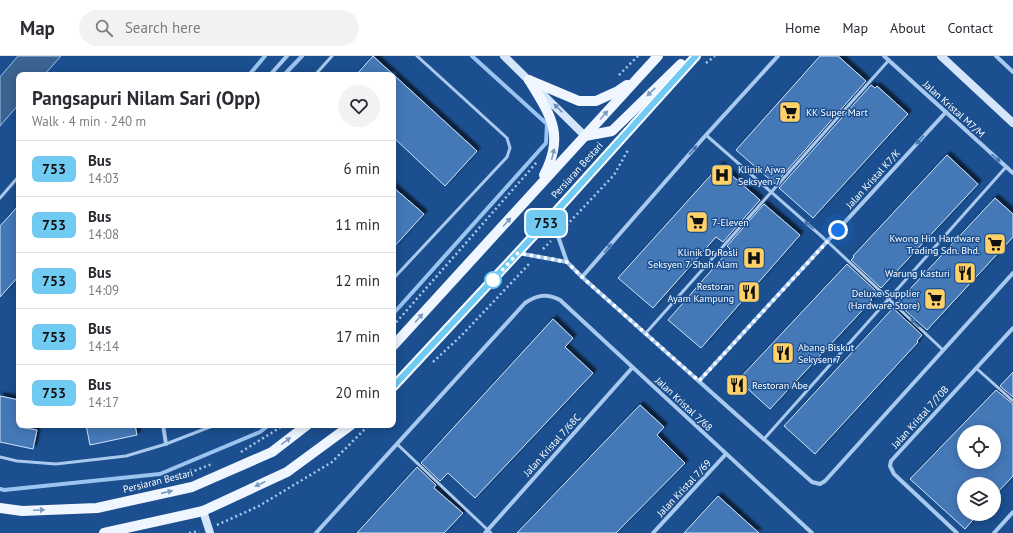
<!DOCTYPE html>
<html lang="en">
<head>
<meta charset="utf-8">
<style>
  body { margin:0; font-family:"PT Sans",sans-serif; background:#f2f2f3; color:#2b2b33; height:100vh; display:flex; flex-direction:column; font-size:15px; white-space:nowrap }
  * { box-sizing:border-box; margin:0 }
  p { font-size:13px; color:#7c7c81 }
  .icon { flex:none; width:22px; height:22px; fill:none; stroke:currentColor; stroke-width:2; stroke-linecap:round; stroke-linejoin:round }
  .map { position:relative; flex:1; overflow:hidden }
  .drawer { position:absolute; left:16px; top:16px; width:380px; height:356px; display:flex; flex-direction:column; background:#fff; border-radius:8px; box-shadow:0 2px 10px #0003 }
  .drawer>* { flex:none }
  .badge { padding:0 8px; border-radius:6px; font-size:14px; line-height:26px }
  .controls { position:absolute; left:957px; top:369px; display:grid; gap:8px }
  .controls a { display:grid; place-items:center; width:44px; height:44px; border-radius:50%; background:#fff; box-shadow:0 2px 10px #0003; font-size:20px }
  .you { position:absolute; width:20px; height:20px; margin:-10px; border:3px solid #fff; border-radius:50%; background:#1a73e8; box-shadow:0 0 0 6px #1a73e833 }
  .map>.badge { position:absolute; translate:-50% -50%; box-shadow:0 0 0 2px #fff }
  .round { display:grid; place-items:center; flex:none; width:42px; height:42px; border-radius:21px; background:#f2f2f3 }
  .overview { display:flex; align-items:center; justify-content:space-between; height:68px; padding:0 16px }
  h1 { font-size:19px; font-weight:600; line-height:30px }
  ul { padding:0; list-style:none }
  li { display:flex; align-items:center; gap:12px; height:56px; padding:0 16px; border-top:1px solid #e1e1e2 }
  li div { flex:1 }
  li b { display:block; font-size:15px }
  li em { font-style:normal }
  li .badge { min-width:44px; font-weight:700; text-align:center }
  header { display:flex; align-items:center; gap:24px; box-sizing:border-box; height:56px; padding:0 20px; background:#fff; border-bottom:1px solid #e1e1e2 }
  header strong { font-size:19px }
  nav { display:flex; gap:22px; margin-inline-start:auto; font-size:14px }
  .search { width:280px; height:36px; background:#f2f2f3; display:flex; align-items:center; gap:10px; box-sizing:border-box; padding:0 14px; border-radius:22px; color:#7c7c81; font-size:15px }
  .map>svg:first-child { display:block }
  .water { fill:#3c6290; stroke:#9cc4f0 }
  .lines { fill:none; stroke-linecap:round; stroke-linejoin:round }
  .stream { stroke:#9cc4f0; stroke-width:4 }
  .building { fill:#4478b7; stroke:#cfe3fa; fill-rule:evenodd; filter:url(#shadow) }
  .path { stroke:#a9c9ee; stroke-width:2.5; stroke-dasharray:2 3; stroke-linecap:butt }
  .lane { stroke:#a9c9ee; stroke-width:3 }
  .street { stroke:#a9c9ee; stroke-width:4 }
  .secondary { stroke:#d6e6fa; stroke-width:8 }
  .primary { stroke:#f0f6ff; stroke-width:10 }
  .oneway { fill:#7b9ac1 }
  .oneway2 { fill:#668bba }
  .oneway3 { fill:#4674ac }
  .line-casing { stroke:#fff; stroke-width:9 }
  .line { stroke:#71caf2; stroke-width:6 }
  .walk { stroke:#fff; stroke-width:4; stroke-dasharray:0 7.2 }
  .stop-dot { fill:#fff; stroke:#71caf2; stroke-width:2 }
  .labels { text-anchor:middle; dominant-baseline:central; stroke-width:3; stroke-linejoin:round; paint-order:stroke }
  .street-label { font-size:10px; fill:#fff; stroke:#1b4f8f }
  .poi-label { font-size:10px; fill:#fff; stroke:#1b4f8f; text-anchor:start }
</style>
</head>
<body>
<header>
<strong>Map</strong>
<div class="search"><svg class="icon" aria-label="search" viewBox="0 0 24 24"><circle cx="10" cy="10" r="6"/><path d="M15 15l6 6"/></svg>Search here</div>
<nav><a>Home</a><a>Map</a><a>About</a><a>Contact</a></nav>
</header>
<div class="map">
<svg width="1013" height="477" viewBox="0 0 1013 477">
  <defs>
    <filter id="shadow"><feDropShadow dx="3.5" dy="-3.5" stdDeviation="1" flood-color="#0009"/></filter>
  </defs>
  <rect width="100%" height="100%" fill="#1b4f8f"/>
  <polygon class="water" points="18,0 61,0 44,19 19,19 19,48 0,70 0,21"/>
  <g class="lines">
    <g class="stream">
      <polyline points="249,19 265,0"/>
      <polyline points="284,19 302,0"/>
      <polyline points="393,258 546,87 547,68 472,0"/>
      <polyline points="0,433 4,434 160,418 260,376 269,369"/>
    </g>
  </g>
  <g class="building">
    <polygon points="373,0 477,95 445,130 393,81 393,19 356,19"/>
    <polygon points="820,0 838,0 866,25 775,128 736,94"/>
    <polygon points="871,29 875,32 877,30 908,58 813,162 779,132"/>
    <polygon points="947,99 978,128 881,232 851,204 854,201 853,200"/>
    <polygon points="720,109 760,144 723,186 716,181 653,252 618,222"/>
    <polygon points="393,131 424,158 393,192"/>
    <polygon points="995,142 1013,158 1013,181 927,274 897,247"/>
    <polygon points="764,148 800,179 701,292 668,264 730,193 727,190"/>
    <polygon points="19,149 19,220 0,241 0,170"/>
    <polygon points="847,208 877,236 871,243 872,244 770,353 738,324"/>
    <polygon points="893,252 922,279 917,285 918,286 815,398 784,370"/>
    <polygon points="553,263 573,282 565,291 593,317 475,442 448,417 440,425 421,407"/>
    <polygon points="1013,316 1013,341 1000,330"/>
    <path d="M996 334 1013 348V420L994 440V428H964V458H978L965 473 910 423ZM964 376H994V406H964Z"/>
    <polygon points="0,340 19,344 19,371 37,374 33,393 0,386"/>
    <polygon points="640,349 664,371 657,379 685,407 616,477 517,477"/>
    <polygon points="86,369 135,369 137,379 90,389"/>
    <polygon points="417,411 436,429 434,432 463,457 444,477 357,477"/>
    <polygon points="718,440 759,477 684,477"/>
  </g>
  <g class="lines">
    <g class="path">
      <polyline points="706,7 715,0"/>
      <polyline points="619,19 638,0"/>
      <polyline points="563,173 614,119 628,94"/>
      <polyline points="543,193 551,185"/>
      <polyline points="393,270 537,106"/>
      <polyline points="433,306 462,279 530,207"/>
      <polyline points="241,396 284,369"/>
      <polyline points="176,422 212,408"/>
      <polyline points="217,469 259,450 332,406 369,369"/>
      <polyline points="189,477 199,475"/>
    </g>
    <g class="lane">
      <polyline points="107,18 107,19"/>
      <polyline points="315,19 332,0"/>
      <polyline points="706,79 828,186 943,294"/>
      <polyline points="0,142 19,120"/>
      <polyline points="393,223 507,101 510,92 507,82 417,0"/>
      <polyline points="645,278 889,4"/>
      <polyline points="976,312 1013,345"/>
      <polyline points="764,383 1006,111"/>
      <polyline points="397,388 491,477"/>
      <polyline points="0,401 17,405 56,408 126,400 166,388 215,369"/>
    </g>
    <g class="street">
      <polyline points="884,0 1013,117"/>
      <polyline points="996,0 1013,16"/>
      <polyline points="270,19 287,0"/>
      <polyline points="552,163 567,206 582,221 812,426 820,428 825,425 1013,217"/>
      <polyline points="518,197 567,206"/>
      <polyline points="582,221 706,79 778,0"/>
      <polyline points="699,325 946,56"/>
      <polyline points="163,369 166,388"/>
      <path d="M316 477 525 247C537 239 547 237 560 244L812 477"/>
      <polyline points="485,477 632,312"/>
      <polyline points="653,477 726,398"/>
      <polyline points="957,477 894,418 890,410 891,405 1013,272"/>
      <polyline points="994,477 1013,456"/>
    </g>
    <g class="secondary">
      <polyline points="504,0 585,80"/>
      <polyline points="941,0 1013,67"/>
      <polyline points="203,455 210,477"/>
    </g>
    <g class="primary">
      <polyline points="529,24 579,45 596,45 618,35 627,29"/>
      <path d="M529 24C551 60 565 79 544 119"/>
      <polyline points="585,80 612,75 681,8"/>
      <polyline points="393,290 658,0"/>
      <polyline points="393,331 551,161 696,0"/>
      <polyline points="0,452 22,455 97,452 192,431 272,396 307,369"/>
      <polyline points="104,477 203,455 287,416 351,369"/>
    </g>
  </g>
  <defs><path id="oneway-solid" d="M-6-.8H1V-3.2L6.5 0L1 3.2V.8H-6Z"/></defs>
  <g class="oneway">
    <use href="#oneway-solid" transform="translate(651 36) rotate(136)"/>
    <use href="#oneway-solid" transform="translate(604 59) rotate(-48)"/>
    <use href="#oneway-solid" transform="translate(553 98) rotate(-77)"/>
    <use href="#oneway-solid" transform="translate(507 166) rotate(-48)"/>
    <use href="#oneway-solid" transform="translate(419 262) rotate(-48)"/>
    <use href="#oneway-solid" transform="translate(286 385) rotate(-37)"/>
    <use href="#oneway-solid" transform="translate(260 428) rotate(155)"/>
    <use href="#oneway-solid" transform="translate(167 436) rotate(-13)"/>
    <use href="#oneway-solid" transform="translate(39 454) rotate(-2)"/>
  </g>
  <use class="oneway2" href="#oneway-solid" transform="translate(558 52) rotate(-135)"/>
  <g class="oneway3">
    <use href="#oneway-solid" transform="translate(920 84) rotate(132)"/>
    <use href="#oneway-solid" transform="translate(693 94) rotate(-49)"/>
    <use href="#oneway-solid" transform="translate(996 102) rotate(42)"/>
    <use href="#oneway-solid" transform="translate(809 169) rotate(-139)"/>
    <use href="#oneway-solid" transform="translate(608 192) rotate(-49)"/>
    <use href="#oneway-solid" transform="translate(915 267) rotate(-136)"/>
  </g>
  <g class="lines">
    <g class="line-casing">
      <polyline id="line" points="393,331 551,161 696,0"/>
    </g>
    <use href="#line" class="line"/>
    <polyline class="walk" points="493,224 518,197 567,206 582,221 699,325 838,174"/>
  </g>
  <defs>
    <g id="supermarket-square" transform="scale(1.15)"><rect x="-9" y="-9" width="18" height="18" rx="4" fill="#ffd166" stroke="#1b4f8f"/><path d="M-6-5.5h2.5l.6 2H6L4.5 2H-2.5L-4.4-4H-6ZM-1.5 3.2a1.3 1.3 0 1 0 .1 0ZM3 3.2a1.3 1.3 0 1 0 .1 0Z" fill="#111"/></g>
    <g id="hospital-square" transform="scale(1.15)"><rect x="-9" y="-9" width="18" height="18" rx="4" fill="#ffd166" stroke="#1b4f8f"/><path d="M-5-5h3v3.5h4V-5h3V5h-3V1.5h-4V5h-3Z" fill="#111"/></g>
    <g id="restaurant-square" transform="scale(1.15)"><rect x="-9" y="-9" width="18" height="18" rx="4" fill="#ffd166" stroke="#1b4f8f"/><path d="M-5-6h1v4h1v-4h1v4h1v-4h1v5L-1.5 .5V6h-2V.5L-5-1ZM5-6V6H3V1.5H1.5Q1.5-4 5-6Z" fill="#111"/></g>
  </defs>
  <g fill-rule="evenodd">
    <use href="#supermarket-square" x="790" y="56"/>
    <use href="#hospital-square" x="722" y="119"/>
    <use href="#supermarket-square" x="697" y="166"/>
    <use href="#supermarket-square" x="995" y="188"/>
    <use href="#hospital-square" x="754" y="202"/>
    <use href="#restaurant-square" x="965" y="217"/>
    <use href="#restaurant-square" x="749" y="236"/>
    <use href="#supermarket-square" x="935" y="243"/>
    <use href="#restaurant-square" x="783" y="297"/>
    <use href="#restaurant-square" x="737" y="329"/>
  </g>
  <circle class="stop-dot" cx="493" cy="224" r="8"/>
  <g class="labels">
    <g class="street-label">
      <text transform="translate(954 53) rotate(42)">Jalan Kristal M7/M</text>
      <text transform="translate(577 114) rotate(-48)">Persiaran Bestari</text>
      <text transform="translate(873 123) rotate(-48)">Jalan Kristal K7/K</text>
      <text transform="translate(684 348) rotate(43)">Jalan Kristal 7/68</text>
      <text transform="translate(920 361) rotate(-48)">Jalan Kristal 7/70B</text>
      <text transform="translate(552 389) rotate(-48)">Jalan Kristal 7/68C</text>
      <text transform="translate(158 425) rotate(-14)">Persiaran Bestari</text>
      <text transform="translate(684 432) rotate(-47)">Jalan Kristal 7/69</text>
    </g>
    <g class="poi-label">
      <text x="806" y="56">KK Super Mart</text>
      <text x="738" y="113">Klinik Ajwa<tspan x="738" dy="12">Seksyen 7</tspan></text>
      <text x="712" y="166">7-Eleven</text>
      <text x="980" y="182" text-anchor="end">Kwong Hin Hardware<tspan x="980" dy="12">Trading Sdn. Bhd.</tspan></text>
      <text x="738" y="196" text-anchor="end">Klinik Dr Rosli<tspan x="738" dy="12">Seksyen 7 Shah Alam</tspan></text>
      <text x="950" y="217" text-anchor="end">Warung Kasturi</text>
      <text x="734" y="230" text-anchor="end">Restoran<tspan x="734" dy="12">Ayam Kampung</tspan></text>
      <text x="920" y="237" text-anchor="end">Deluxe Supplier<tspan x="920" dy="12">(Hardware Store)</tspan></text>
      <text x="798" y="291">Abang Biskut<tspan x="798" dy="12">Sekysen 7</tspan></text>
      <text x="752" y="329">Restoran Abe</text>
    </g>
  </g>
</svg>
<div class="controls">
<a><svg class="icon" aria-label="locate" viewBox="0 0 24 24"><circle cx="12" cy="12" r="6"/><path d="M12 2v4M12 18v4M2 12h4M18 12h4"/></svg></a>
<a><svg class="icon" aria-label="layers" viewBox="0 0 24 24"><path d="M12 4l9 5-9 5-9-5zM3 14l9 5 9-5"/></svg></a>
</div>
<div class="you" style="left:838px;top:174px"></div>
<b class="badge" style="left:546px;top:167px;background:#71caf2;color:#111">753</b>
<section class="drawer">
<div class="overview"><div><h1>Pangsapuri Nilam Sari (Opp)</h1><p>Walk · 4 min · 240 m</p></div><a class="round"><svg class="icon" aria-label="heart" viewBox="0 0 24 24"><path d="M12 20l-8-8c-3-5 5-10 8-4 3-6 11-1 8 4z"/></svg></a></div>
<ul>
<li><span class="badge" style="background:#71caf2;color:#111">753</span><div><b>Bus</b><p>14:03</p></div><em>6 min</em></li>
<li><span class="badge" style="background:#71caf2;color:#111">753</span><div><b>Bus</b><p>14:08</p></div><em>11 min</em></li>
<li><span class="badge" style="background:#71caf2;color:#111">753</span><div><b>Bus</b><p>14:09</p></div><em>12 min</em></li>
<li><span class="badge" style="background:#71caf2;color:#111">753</span><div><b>Bus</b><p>14:14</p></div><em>17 min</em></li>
<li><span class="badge" style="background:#71caf2;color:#111">753</span><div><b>Bus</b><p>14:17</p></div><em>20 min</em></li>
</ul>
</section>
</div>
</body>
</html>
